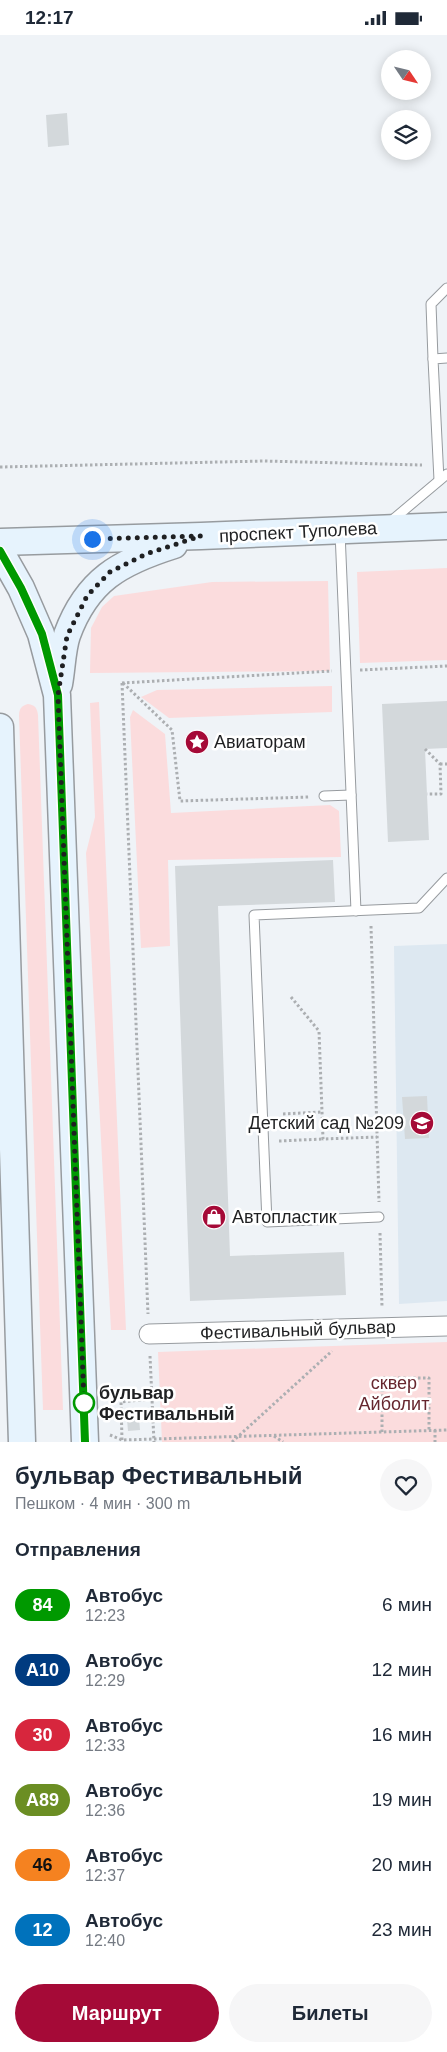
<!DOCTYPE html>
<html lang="ru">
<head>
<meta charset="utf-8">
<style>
  body { margin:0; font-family:Arial,sans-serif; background:#f6f6f7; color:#1f2937; height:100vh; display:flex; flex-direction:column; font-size:19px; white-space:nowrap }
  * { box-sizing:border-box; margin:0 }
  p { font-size:16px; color:#747a83 }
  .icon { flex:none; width:28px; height:28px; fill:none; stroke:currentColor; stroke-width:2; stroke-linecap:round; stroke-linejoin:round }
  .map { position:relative; height:1407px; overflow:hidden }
  .details { display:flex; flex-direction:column; background:#fff; flex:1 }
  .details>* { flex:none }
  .badge { padding:0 10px; border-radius:16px; font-size:18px; line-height:32px }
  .needle { width:32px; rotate:125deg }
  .controls { position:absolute; left:381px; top:15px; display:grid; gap:10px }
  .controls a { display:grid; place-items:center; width:50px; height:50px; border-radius:50%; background:#fff; box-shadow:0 2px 12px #0003; font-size:25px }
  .you { position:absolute; width:25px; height:25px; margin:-12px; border:4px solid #fff; border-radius:50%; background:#1a73e8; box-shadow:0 0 0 8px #1a73e833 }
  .map>.badge { position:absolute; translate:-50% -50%; box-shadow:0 0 0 2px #fff }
  h2 { padding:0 15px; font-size:19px; line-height:45px }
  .round { display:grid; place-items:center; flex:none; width:52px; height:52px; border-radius:26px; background:#f6f6f7 }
  .summary { display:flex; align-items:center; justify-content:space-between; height:85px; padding:0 15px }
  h1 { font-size:24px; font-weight:700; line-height:38px }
  .primary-button { display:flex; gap:10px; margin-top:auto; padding:10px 15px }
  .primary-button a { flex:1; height:58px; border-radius:30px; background:#a50a37; color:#fff; font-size:20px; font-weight:700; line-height:58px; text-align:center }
  .primary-button a+a { background:#f6f6f7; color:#1f2937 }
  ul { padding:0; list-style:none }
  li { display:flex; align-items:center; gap:15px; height:65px; padding:0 15px }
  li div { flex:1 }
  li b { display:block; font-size:19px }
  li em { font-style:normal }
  li .badge { min-width:55px; font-weight:700; text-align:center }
  .status { display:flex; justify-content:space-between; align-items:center; height:35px; padding:0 25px; background:#fff; direction:ltr }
  .status svg { height:14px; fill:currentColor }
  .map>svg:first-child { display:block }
  .built { fill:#dde8f1 }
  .green { fill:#fbdcdd }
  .building { fill:#d3d8db }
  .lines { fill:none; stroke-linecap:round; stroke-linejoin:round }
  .lane-casing { stroke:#979b9f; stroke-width:11 }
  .street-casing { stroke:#979b9f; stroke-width:21 }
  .secondary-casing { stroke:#979b9f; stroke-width:29 }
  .path { stroke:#acafb2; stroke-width:3; stroke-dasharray:2.5 2.5; stroke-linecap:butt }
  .lane { stroke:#fff; stroke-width:9 }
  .street { stroke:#fff; stroke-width:19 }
  .secondary { stroke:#e6f3fd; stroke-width:26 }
  .line-casing { stroke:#fff; stroke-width:11 }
  .line { stroke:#090; stroke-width:8 }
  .walk { stroke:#1f2022; stroke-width:5; stroke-dasharray:0 9 }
  .stop-dot { fill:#fff; stroke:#090; stroke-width:2.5 }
  .labels { text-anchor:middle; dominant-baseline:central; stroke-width:5; stroke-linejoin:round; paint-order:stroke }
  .street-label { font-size:18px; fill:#1f2022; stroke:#fff }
  .poi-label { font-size:18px; fill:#1f2022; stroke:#fff; text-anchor:start }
  .park-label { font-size:18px; fill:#66262e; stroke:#fff }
  .stop-label { font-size:18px; font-weight:bold; fill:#1f2022; stroke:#fff; text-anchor:start }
</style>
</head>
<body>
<div class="status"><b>12:17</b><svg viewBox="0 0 49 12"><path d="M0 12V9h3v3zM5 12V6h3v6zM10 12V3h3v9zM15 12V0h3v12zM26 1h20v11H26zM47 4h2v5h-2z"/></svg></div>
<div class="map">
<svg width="447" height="1407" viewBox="0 0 447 1407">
  <rect width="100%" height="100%" fill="#eff3f7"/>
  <polygon class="built" points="447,909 447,1266 399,1269 394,911"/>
  <g class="green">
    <polygon points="447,533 447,625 360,628 357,537"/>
    <polygon points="328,546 330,636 90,638 91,593 102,572 114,561 212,547"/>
    <polygon points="332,651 332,677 169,683 141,662 157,655"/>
    <polygon points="99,667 126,1295 111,1295 86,818 95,782 90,668"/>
    <path d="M28 669C35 670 37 673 38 680L63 1375H43L19 681C19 674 21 671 28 669Z"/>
    <polygon points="133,675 165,699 171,778 330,770 339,776 341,822 168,825 170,911 141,913 130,682"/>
    <polygon points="447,1307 447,1407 162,1407 158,1317"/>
  </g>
  <g class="building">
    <polygon points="67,78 69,110 48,112 46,80"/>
    <polygon points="447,666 447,713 425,714 429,805 388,807 382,669"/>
    <polygon points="333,825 335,867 218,871 230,1221 344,1217 346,1260 190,1266 175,831"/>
    <polygon points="427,1061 429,1103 405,1104 402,1062"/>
    <polygon points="139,1383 140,1395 128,1396 127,1384"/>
  </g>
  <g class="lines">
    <g class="lane-casing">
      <g id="lane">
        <polyline points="433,324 431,269 447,253"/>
        <polyline points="439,445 433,324 447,323"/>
        <polyline points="390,487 447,439"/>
        <polyline points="340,497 356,876"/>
        <polyline points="324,761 351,760"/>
        <polyline points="379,1182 267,1187 254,880 419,873 447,843"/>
      </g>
    </g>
    <g class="street-casing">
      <polyline id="street" points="149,1299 447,1291"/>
    </g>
    <g class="secondary-casing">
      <g id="secondary">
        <polyline points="0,507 201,501 447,491"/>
        <polyline points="0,516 21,553 41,599 57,660 85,1407"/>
        <path d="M59 649C62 633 62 615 67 600 87 545 120 527 174 510"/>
        <polyline points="0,692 22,1407"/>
      </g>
    </g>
    <g class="path">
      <polyline points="0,432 264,426 422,430"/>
      <polyline points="360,635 447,631"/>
      <polyline points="122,648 148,1279"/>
      <polyline points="122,648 332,636"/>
      <polyline points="123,648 172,695 180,766 309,762"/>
      <polyline points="425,714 440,729 441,759 427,759"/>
      <polyline points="440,729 447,729"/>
      <polyline points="371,891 379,1167"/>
      <polyline points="291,962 319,996 323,1104 377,1102"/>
      <polyline points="283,1079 322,1077"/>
      <polyline points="279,1106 323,1104"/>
      <polyline points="380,1198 382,1272"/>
      <polyline points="150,1321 154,1407"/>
      <polyline points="435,1395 435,1407"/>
      <polyline points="382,1397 382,1343 429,1343 429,1396"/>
      <polyline points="110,1400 122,1405 447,1395"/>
      <polyline points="274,1401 283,1407"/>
      <polyline points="122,1405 121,1367 152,1364"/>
      <polyline points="232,1407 332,1316"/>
    </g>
    <use href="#lane" class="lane"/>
    <use href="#street" class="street"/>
    <use href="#secondary" class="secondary"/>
  </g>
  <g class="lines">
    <g class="line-casing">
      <polyline id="line" points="0,516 21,553 42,599 58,660 85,1407"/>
    </g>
    <use href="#line" class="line"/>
    <polyline class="walk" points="84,1368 58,660 67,601 87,561 110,537 146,519 201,501 92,504"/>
  </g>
  <defs>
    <g id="sight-disc" transform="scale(1.25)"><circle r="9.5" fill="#a50a37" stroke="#fff"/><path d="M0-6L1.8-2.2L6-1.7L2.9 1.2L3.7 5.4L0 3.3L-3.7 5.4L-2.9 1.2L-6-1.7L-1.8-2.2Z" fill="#fff"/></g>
    <g id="school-disc" transform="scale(1.25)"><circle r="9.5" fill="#a50a37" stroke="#fff"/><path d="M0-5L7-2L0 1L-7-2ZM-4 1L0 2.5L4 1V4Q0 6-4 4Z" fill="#fff"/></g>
    <g id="shop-disc" transform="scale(1.25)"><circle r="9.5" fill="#a50a37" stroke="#fff"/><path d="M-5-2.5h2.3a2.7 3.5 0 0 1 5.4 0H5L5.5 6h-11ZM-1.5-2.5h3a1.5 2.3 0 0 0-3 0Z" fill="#fff"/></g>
  </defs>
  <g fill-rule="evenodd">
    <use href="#sight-disc" x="197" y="707"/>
    <use href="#school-disc" x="422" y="1088"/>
    <use href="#shop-disc" x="214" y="1182"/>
  </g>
  <circle class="stop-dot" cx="84" cy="1368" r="10"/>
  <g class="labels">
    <g class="street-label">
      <text transform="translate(298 497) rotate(-3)">проспект Туполева</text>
      <text transform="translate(298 1295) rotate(-2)">Фестивальный бульвар</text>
    </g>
    <g class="poi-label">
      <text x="214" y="707">Авиаторам</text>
      <text x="404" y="1088" text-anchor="end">Детский сад №209</text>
      <text x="232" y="1182">Автопластик</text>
    </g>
    <g class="park-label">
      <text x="394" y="1348">сквер<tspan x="394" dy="21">Айболит</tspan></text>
    </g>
    <g class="stop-label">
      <text x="99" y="1358">бульвар<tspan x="99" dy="21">Фестивальный</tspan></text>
    </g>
  </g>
</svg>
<div class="controls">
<a><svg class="needle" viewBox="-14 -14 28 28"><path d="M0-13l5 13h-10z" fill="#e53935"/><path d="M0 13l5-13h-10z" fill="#747a83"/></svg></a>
<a><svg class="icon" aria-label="layers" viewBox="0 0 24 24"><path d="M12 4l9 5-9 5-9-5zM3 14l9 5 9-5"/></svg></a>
</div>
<div class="you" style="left:92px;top:504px"></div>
</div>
<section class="details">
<div class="summary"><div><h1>бульвар Фестивальный</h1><p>Пешком · 4 мин · 300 m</p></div><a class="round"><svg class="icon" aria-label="heart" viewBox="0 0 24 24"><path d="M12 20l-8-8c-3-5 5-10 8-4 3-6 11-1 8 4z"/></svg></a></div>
<h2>Отправления</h2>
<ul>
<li><span class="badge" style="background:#090;color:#fff">84</span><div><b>Автобус</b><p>12:23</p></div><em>6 мин</em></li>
<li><span class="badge" style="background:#003b80;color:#fff">А10</span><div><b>Автобус</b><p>12:29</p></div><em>12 мин</em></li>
<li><span class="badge" style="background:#d7263d;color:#fff">30</span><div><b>Автобус</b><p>12:33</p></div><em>16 мин</em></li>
<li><span class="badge" style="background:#6b8e23;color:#fff">А89</span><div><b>Автобус</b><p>12:36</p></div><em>19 мин</em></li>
<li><span class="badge" style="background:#f58220;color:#111">46</span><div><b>Автобус</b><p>12:37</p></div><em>20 мин</em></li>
<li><span class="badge" style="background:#0072bc;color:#fff">12</span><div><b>Автобус</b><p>12:40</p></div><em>23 мин</em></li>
</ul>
<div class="primary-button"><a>Маршрут</a><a>Билеты</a></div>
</section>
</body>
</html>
